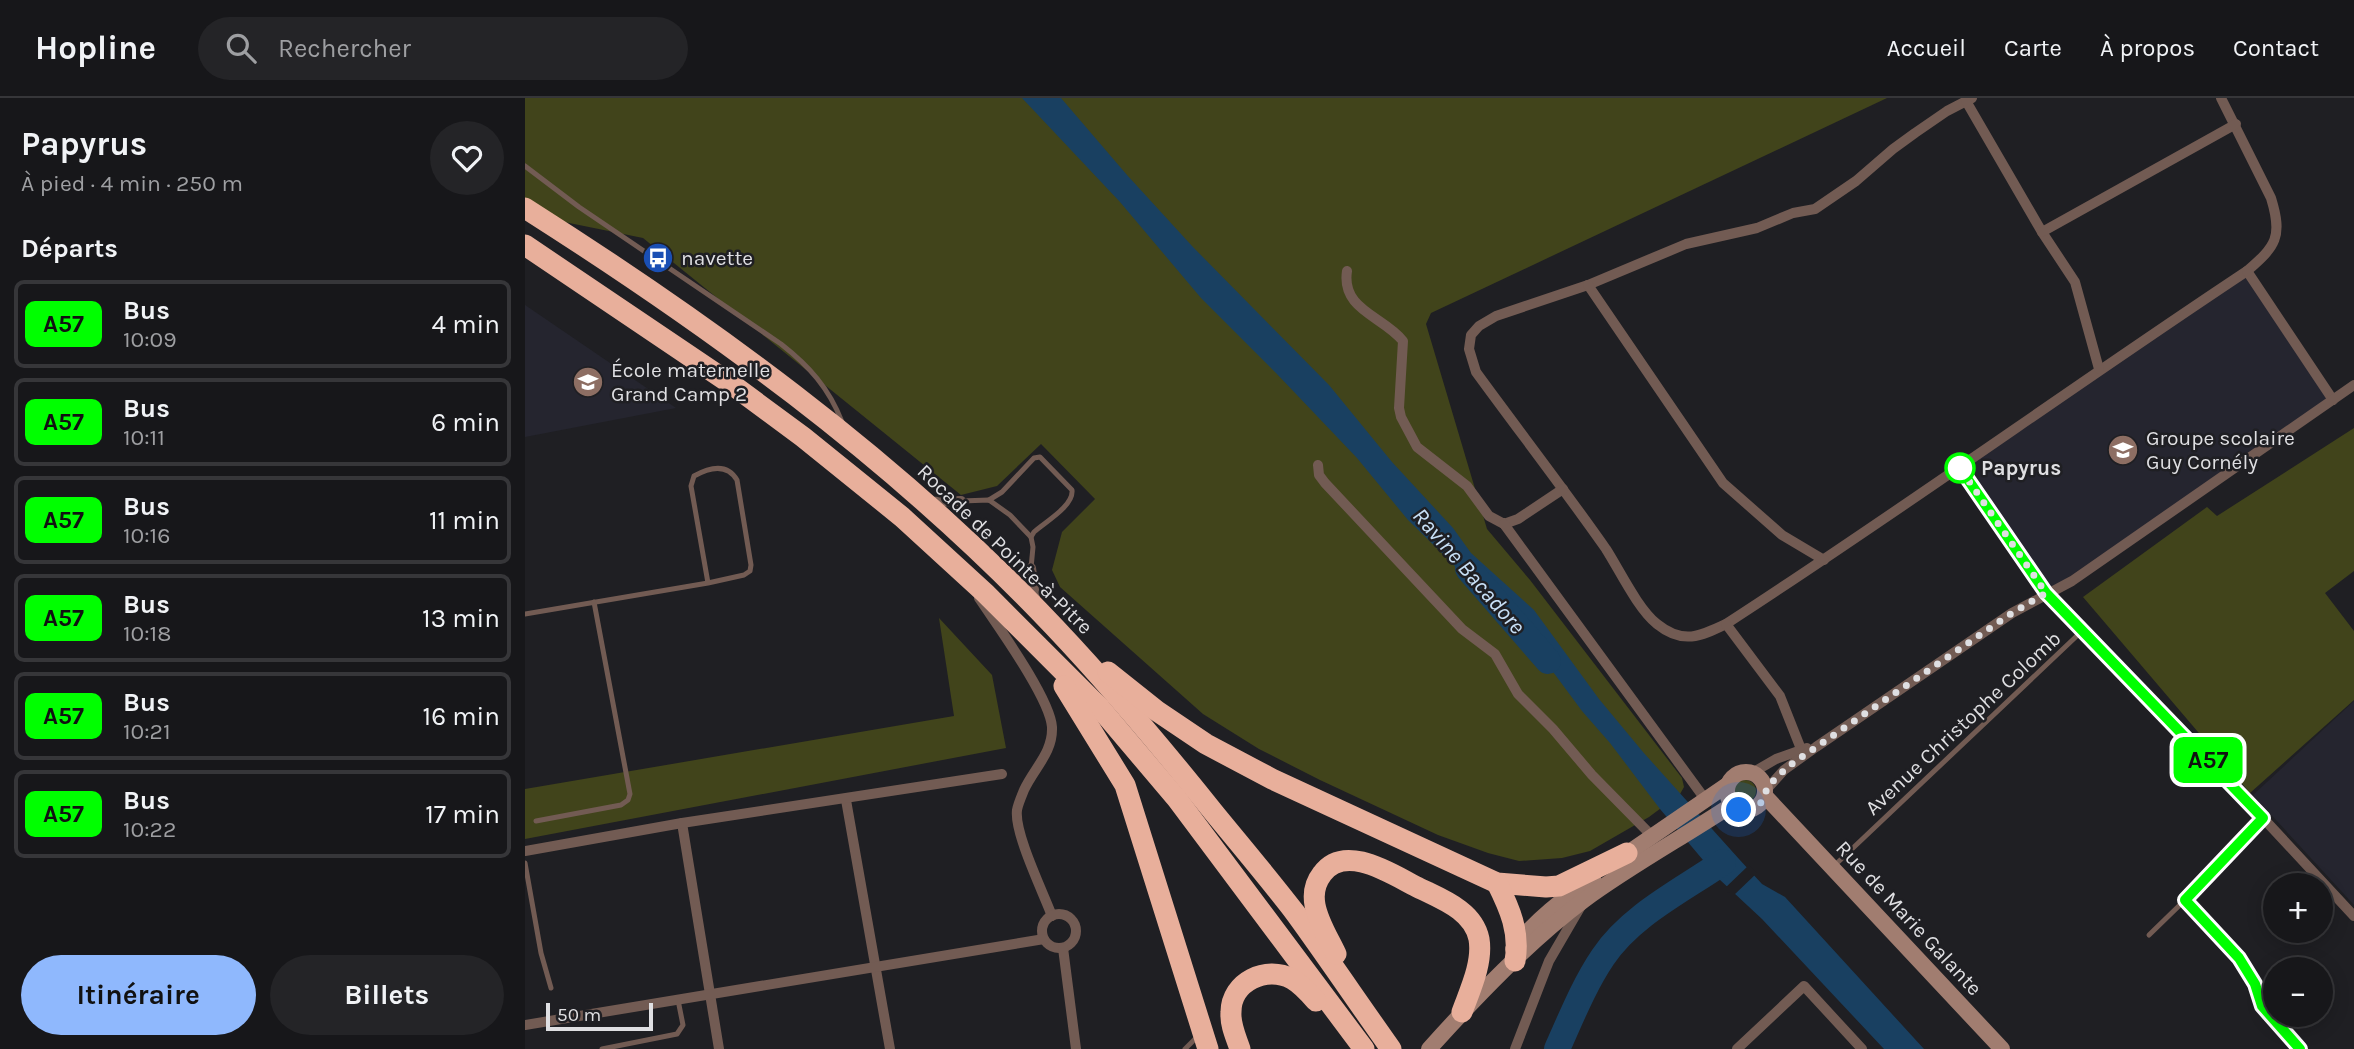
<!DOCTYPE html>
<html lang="fr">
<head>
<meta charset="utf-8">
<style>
  body { margin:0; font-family:Karla,sans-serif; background:#242427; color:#f1f3f6; height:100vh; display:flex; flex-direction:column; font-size:26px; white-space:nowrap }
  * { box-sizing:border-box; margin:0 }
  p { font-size:23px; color:#9e9fa2 }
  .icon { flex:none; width:38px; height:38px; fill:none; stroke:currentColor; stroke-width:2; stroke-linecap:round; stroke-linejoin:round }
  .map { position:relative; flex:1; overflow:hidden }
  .drawer { display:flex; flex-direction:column; background:#17171a; width:525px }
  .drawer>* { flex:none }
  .badge { padding:0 14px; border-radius:10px; font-size:24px; line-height:46px }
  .controls { position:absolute; left:1738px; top:775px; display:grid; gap:14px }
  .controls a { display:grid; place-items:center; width:70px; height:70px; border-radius:50%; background:#17171a; box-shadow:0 4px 18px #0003,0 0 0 2px #363639; font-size:35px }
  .scale { position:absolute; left:21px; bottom:18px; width:107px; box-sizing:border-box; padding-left:7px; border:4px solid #dfdfe2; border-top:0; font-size:19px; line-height:24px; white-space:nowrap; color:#dfdfe2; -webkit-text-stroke:5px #1f1f23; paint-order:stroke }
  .you { position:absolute; width:35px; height:35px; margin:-18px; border:5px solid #fff; border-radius:50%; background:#1a73e8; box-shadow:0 0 0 10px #1a73e833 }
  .map>.badge { position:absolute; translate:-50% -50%; box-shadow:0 0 0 4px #fff }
  h2 { padding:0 21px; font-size:26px; line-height:63px }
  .round { display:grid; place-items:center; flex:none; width:74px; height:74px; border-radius:37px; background:#242427 }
  .overview { display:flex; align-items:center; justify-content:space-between; height:119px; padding:0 21px }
  h1 { font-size:33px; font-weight:700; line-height:52px }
  .action { display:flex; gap:14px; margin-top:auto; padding:14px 21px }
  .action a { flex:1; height:80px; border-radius:42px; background:#8fb8fd; color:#111; font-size:28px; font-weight:700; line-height:80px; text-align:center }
  .action a+a { background:#242427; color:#f1f3f6 }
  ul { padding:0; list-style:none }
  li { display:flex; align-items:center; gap:21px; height:88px; margin:0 14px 10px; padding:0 7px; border:4px solid #363639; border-radius:10px }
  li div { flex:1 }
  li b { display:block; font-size:26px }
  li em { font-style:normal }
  li .badge { min-width:77px; font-weight:700; text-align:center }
  header { display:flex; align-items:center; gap:42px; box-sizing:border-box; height:98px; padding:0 35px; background:#17171a; border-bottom:2px solid #363639 }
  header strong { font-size:33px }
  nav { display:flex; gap:38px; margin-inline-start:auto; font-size:24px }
  .search { width:490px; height:63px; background:#242427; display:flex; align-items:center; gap:18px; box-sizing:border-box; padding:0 24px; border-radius:38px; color:#9e9fa2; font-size:26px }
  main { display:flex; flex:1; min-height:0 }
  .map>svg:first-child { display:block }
  .built { fill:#25252f }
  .green { fill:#41441b }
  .water { fill:#194061 }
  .pier { fill:#1f1f23 }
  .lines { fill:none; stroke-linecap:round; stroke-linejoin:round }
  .river { stroke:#194061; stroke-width:26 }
  .lane { stroke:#725b53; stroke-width:5 }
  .street { stroke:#725b53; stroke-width:10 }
  .secondary { stroke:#a17d70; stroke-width:16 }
  .highway { stroke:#e8af9b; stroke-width:21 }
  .line-casing { stroke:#fff; stroke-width:16 }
  .line { stroke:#0f0; stroke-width:10 }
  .walk { stroke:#dfdfe2; stroke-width:7; stroke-dasharray:0 12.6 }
  .stop-dot { fill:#fff; stroke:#0f0; stroke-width:3.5 }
  .labels { text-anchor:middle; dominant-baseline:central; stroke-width:5; stroke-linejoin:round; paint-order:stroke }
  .poi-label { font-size:21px; fill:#dfdfe2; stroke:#1f1f23; text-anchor:start }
  .stop-label { font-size:21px; font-weight:bold; fill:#dfdfe2; stroke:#1f1f23; text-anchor:start }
  .street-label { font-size:21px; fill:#dfdfe2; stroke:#1f1f23 }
  .water-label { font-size:23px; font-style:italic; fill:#c8e0f7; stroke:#1f1f23 }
</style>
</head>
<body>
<header>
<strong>Hopline</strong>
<div class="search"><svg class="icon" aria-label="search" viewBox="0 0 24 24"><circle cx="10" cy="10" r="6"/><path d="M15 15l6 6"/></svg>Rechercher</div>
<nav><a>Accueil</a><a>Carte</a><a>À propos</a><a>Contact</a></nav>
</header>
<main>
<section class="drawer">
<div class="overview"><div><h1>Papyrus</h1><p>À pied · 4 min · 250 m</p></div><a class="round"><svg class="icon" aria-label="heart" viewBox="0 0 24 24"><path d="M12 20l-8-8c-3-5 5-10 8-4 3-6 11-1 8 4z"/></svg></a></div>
<h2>Départs</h2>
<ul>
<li><span class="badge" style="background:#0f0;color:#111">A57</span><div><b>Bus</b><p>10:09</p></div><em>4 min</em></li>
<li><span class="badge" style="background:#0f0;color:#111">A57</span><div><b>Bus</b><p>10:11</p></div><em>6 min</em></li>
<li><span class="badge" style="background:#0f0;color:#111">A57</span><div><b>Bus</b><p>10:16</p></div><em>11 min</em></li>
<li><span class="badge" style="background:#0f0;color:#111">A57</span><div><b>Bus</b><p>10:18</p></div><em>13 min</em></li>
<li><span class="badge" style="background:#0f0;color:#111">A57</span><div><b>Bus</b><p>10:21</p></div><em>16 min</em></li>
<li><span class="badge" style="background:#0f0;color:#111">A57</span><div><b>Bus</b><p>10:22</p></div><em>17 min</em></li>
</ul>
<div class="action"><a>Itinéraire</a><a>Billets</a></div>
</section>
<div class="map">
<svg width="1829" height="951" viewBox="0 0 1829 951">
  <rect width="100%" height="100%" fill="#1f1f23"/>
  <g class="built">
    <polygon points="1722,173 1808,302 1520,495 1435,370"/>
    <polygon points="0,207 151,310 0,339"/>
    <polygon points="1829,603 1829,807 1728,697"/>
  </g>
  <g class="green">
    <polygon points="0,0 1362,0 906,215 901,226 962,431 1005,482 1157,680 1159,689 1155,696 1124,719 1065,753 1037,760 994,763 963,755 913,737 795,682 734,651 678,616 535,489 527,472 537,434 570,401 516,346 472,388 436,397 118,140 0,116"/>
    <polygon points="1829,330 1829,473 1800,495 1829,533 1829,602 1725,695 1558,499 1682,409 1692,418"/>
    <polygon points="414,520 467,577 481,650 0,741 0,691 429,618"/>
    <circle cx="1220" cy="693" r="11"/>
  </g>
  <polygon class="water" points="497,0 536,0 602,77 667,148 804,287 867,364 928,430 946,455 1009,512 1074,601 1118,654 1214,761 1237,786 1260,799 1399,951 1359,951 1237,821 1194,781 1135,711 1085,645 1057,613 1000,536 967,498 956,498 927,465 883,422 832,360 751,275 676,200 595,104"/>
  <polygon class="pier" points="1224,767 1232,775 1208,798 1199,791"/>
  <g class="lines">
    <g class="river">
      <polyline points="943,471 1023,563"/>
      <path d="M1032 951C1046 920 1059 887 1078 859 1106 817 1158 792 1198 764"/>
    </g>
    <g class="lane">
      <path d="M0 68 54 109 256 246C284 268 304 290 317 324"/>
      <path d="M464 402 477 394 509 360 515 359 547 392C549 408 520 424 509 434L506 439"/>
      <polyline points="436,403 464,402 485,417 506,439 508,449 506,470"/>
      <path d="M0 516 183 485 219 477 225 473 226 467 212 382C202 365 185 369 169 378L166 388 183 485"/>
      <polyline points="11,723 96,707 103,702 105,696 69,504"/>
      <polyline points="0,765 16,855 26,890"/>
      <polyline points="1310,767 1557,533"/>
      <polyline points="1624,837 1660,802"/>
      <polyline points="77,951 152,936 158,927 153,902"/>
      <polyline points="660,951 673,938"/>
    </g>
    <g class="street">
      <path d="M1447 0 1422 13 1390 35 1368 51 1331 83 1290 111 1268 115 1232 130 1161 146 1063 187 971 218 954 228 946 237 944 251 951 274C994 333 1039 391 1081 451 1095 473 1113 511 1132 526 1158 547 1176 538 1201 526 1377 412 1547 289 1722 173 1751 148 1758 139 1746 100L1696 0"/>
      <polyline points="1441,3 1517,134 1550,184 1574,271"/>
      <polyline points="1517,134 1711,26"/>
      <path d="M822 173C816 212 858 218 878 243L874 310 876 319 892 349 942 388 964 418 979 426 993 421 1038 391"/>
      <polyline points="1722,173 1808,302"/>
      <polyline points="1063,187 1198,385 1257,437 1299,462"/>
      <polyline points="793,367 794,377 800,385 937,531 970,556 993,596 1028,631 1067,677 1127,738"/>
      <polyline points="1435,370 1520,495 1738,720 1829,818"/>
      <polyline points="401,404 436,403"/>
      <polyline points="979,426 1180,701"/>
      <polyline points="506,470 511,507"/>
      <path d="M454 500C472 527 525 600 527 629 528 655 509 670 499 692 497 697 493 706 492 712 489 735 518 794 527 818"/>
      <polyline points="1201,526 1255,598 1276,651"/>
      <polyline points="1227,675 1251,661 1282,650"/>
      <polyline points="1241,692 1259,672 1291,649 1487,515 1547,483 1829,287"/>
      <polyline points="321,702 365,951"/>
      <polyline points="1738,720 1660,802 1714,860 1730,886 1737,908 1775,951"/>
      <polyline points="157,725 194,951"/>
      <polyline points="0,753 157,725 477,676"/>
      <circle cx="534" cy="833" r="17"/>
      <polyline points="538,850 551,951"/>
      <polyline points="0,927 519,841"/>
      <polyline points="990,951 1024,863 1056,808"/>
      <polyline points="1212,951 1279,888 1337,951"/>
    </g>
    <g class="secondary">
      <circle cx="1221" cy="693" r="19"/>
      <polyline points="1240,698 1477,951"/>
      <polyline points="1094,761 1202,687"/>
      <path d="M988 851C1010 822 1038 801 1068 780"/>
      <path d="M904 951C950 900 1004 843 1059 802 1104 769 1153 742 1199 712L1209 708"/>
    </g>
    <g class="highway">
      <path d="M0 110C184 227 362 356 514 513 576 577 634 646 690 716 717 749 745 782 771 816 803 860 834 906 866 951"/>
      <polyline points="0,147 209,288 278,339 377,419 460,495 575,610 652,701 839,951"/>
      <polyline points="583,574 632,613 681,646 747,681 972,785 1021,789 1034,788 1102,755"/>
      <polyline points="539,588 600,687 683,951"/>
      <path d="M972 785C985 811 995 834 990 863"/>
      <path d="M811 856C804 841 793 824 790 807 788 796 790 785 797 776 819 745 865 775 890 788 913 800 948 811 954 841 958 865 945 892 937 914"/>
      <path d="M715 951C711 939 705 927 706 914 706 884 741 867 767 881 776 886 784 895 791 903"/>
    </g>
  </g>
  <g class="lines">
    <g class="line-casing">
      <polyline id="line" points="1435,370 1521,495 1738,720 1660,802 1714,860 1730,886 1737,908 1775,951"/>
    </g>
    <use href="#line" class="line"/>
    <path class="walk" d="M1214 712C1238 716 1234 703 1243 690 1249 680 1260 672 1268 665L1487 515 1521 495 1435 370"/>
  </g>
  <defs>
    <g id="bus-disc" transform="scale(1.575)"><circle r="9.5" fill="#1a4fb4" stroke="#1f1f23"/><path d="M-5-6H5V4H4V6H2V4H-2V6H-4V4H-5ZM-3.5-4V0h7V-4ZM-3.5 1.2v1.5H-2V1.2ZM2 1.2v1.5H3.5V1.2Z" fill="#fff"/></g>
    <g id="school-disc" transform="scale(1.575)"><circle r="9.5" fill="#8d6e63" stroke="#1f1f23"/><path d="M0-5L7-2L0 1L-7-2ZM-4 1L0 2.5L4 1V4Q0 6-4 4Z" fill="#fff"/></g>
  </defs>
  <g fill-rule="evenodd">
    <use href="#bus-disc" x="133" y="160"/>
    <use href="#school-disc" x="63" y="284"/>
    <use href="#school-disc" x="1598" y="352"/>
  </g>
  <circle class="stop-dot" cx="1435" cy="370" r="14"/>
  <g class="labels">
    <g class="poi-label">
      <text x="156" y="160">navette</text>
      <text x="86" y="272">École maternelle<tspan x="86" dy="24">Grand Camp 2</tspan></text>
      <text x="1621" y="340">Groupe scolaire<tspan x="1621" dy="24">Guy Cornély</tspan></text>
    </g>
    <g class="stop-label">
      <text x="1456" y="370">Papyrus</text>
    </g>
    <g class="street-label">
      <text transform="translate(480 451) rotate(44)">Rocade de Pointe-à-Pitre</text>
      <text transform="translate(1438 625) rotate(-43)">Avenue Christophe Colomb</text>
      <text transform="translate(1384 820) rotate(47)">Rue de Marie Galante</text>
    </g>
    <g class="water-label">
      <text transform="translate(944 473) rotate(49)">Ravine Bacadore</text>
    </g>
  </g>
</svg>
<div class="controls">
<a>+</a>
<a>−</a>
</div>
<div class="scale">50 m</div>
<div class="you" style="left:1214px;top:712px"></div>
<b class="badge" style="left:1683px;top:662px;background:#0f0;color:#111">A57</b>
</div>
</main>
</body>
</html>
